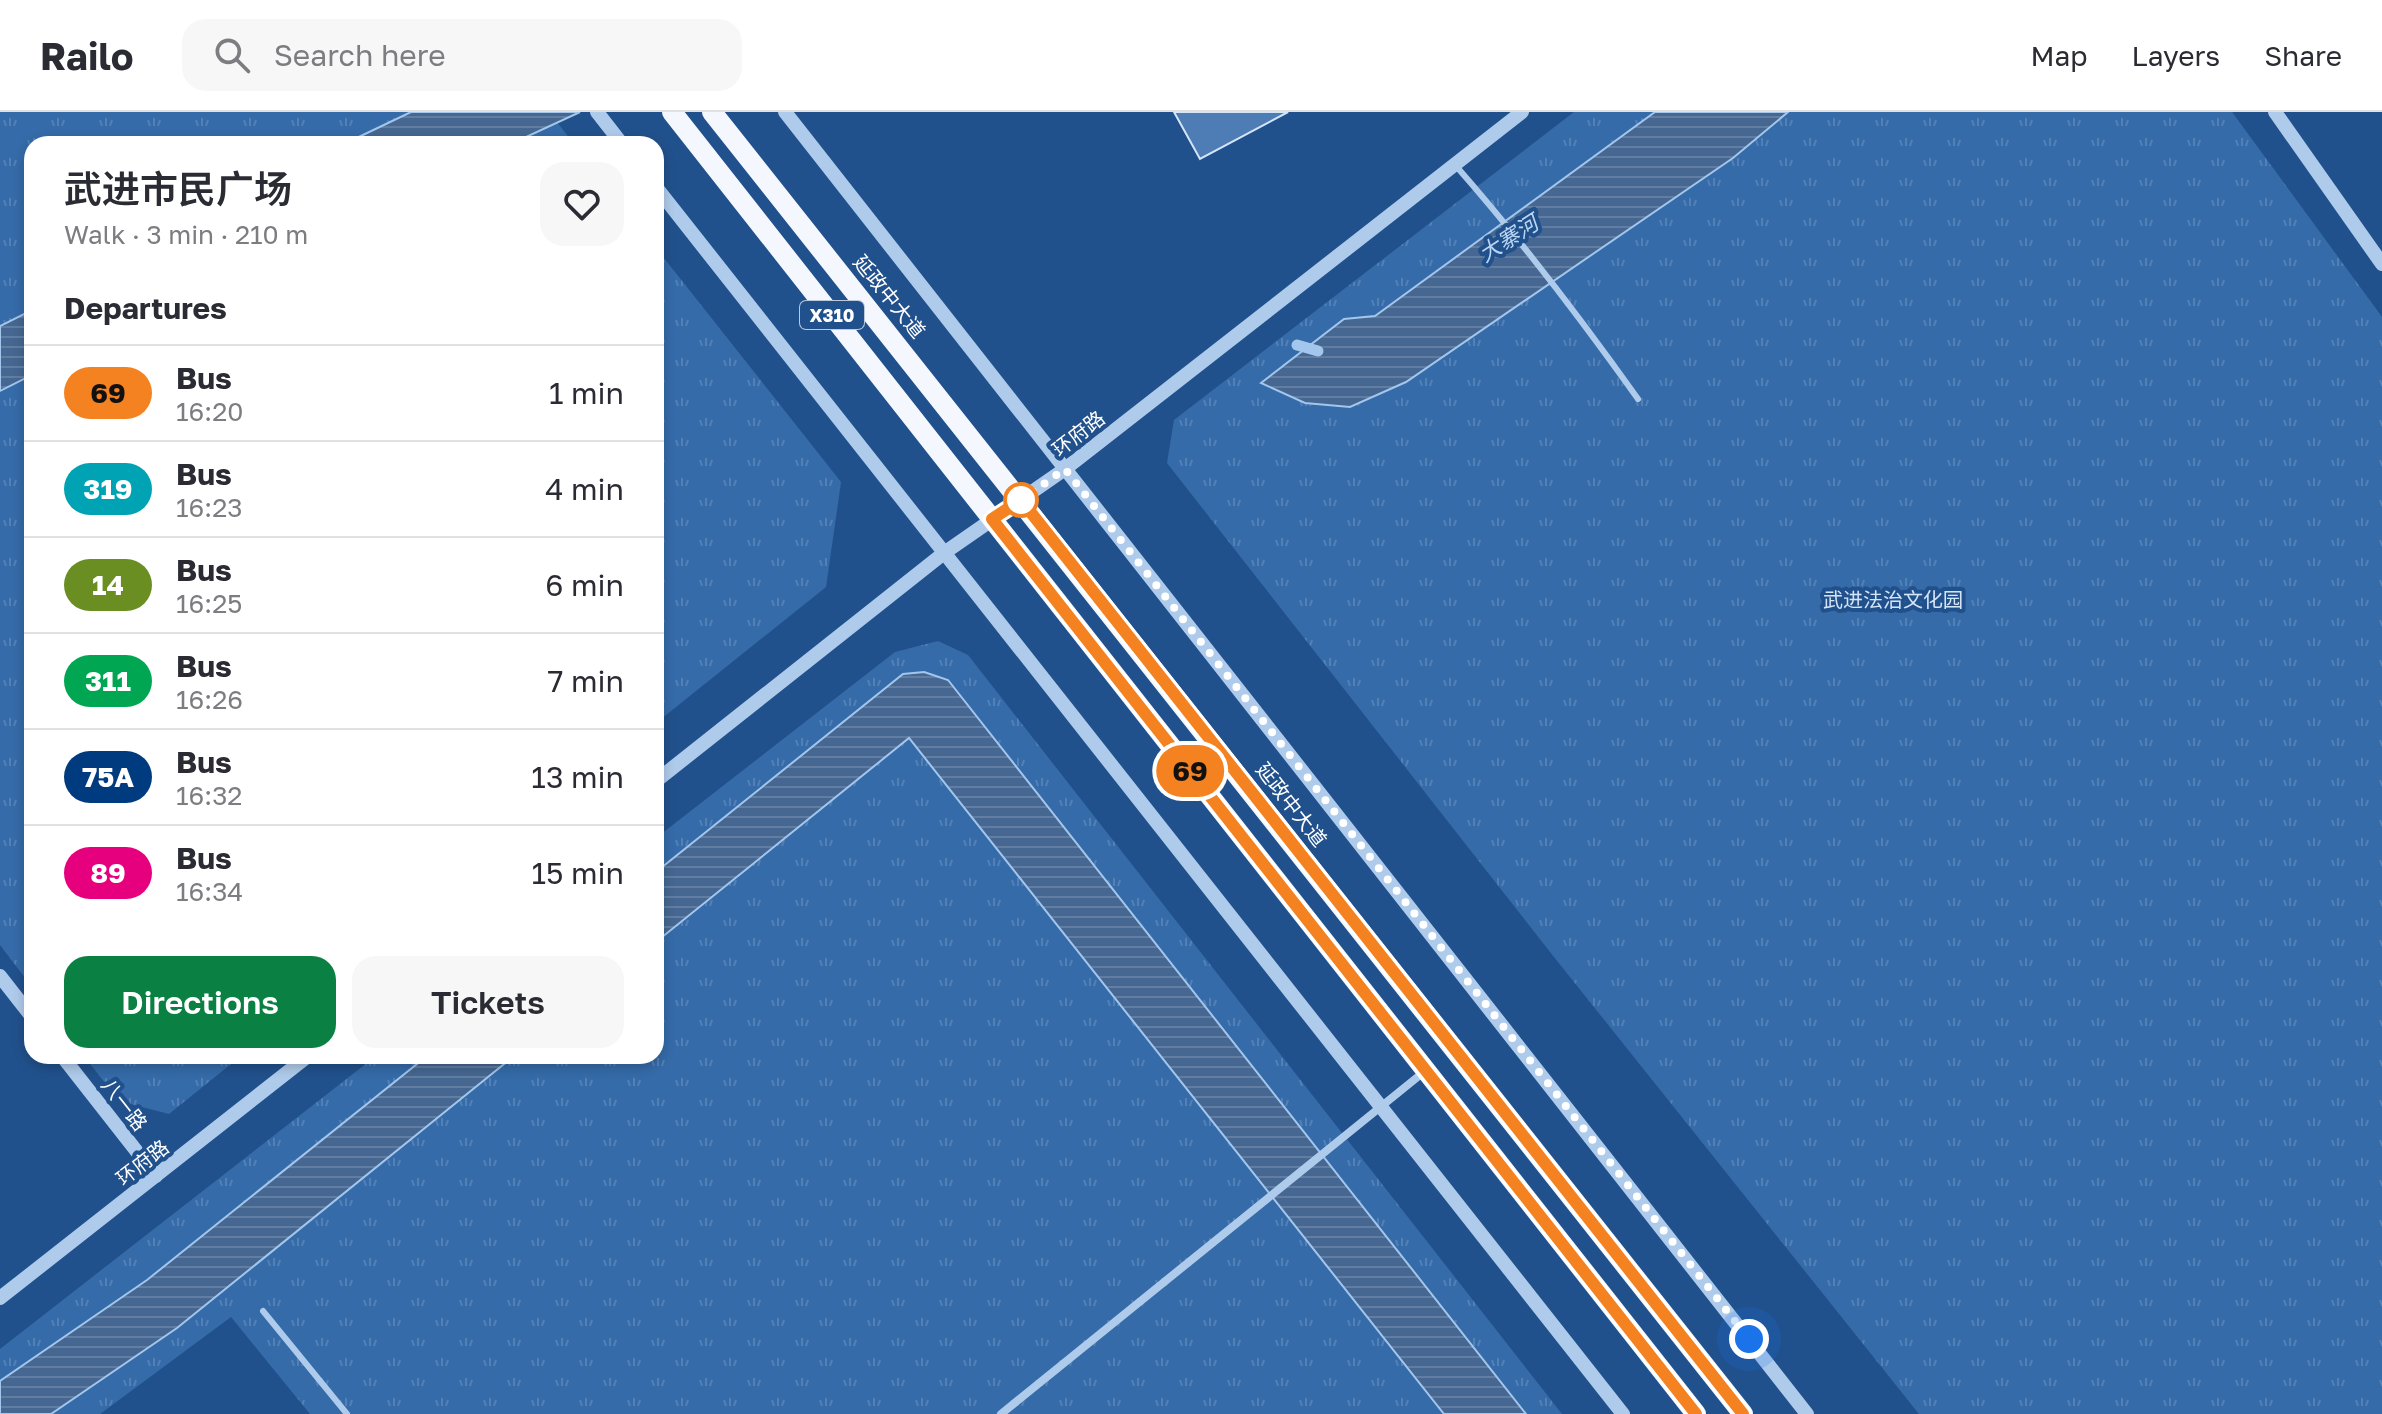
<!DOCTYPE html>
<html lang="en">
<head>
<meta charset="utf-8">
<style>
  body { margin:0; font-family:"Golos Text","Noto Sans SC",sans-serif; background:#f7f7f7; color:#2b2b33; height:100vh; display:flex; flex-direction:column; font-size:30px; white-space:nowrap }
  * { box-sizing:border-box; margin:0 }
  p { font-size:26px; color:#7c7c81 }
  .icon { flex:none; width:44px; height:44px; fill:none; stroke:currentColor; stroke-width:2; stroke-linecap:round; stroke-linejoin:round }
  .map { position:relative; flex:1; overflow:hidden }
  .sheet { position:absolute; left:24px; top:24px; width:640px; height:928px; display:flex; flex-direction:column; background:#fff; border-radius:24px; box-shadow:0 4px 12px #0003 }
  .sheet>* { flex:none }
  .badge { padding:0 16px; border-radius:26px; font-size:28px; line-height:52px }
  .you { position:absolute; width:40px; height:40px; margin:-20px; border:6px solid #fff; border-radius:50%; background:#1a73e8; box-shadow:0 0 0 12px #1a73e833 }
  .map>.badge { position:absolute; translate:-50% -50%; box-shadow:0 0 0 4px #fff }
  h2 { padding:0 40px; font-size:30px; line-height:72px }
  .round { display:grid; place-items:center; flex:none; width:84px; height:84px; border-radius:24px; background:#f7f7f7 }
  .summary { display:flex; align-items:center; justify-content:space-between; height:136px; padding:0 40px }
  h1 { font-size:38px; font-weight:600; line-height:60px }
  .action { display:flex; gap:16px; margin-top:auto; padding:16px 40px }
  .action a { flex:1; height:92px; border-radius:24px; background:#0b8043; color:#fff; font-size:32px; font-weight:600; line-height:92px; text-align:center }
  .action a+a { background:#f7f7f7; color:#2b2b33 }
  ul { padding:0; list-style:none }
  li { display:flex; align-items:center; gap:24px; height:96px; padding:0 40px; border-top:2px solid #e1e1e2 }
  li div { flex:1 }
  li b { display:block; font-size:30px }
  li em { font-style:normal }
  li .badge { min-width:88px; font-weight:700; text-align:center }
  header { display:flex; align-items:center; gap:48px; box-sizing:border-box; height:112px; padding:0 40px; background:#fff; border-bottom:2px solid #e1e1e2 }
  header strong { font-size:38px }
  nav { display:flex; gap:44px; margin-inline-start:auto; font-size:28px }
  .search { width:560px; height:72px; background:#f7f7f7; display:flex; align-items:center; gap:20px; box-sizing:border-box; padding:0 28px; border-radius:24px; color:#7c7c81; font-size:30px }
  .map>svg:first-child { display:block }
  .park { fill:url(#park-tufts) }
  .water { fill:url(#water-rules); stroke:#a3c6ec; stroke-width:2 }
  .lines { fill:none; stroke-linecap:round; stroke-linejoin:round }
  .stream { stroke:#a3c6ec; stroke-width:11 }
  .building { fill:#4e7db5; stroke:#d4e5f8; stroke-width:2 }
  .service { stroke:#afcbeb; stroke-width:6 }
  .minor { stroke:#afcbeb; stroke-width:8 }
  .tertiary { stroke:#afcbeb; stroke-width:14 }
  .primary { stroke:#f4f8fe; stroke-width:20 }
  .line-casing { stroke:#fff; stroke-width:18 }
  .line { stroke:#f58220; stroke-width:12 }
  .walk { stroke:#fff; stroke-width:8; stroke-dasharray:0 14.4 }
  .stop-dot { fill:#fff; stroke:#f58220; stroke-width:4 }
  .labels { text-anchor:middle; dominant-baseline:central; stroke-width:8; stroke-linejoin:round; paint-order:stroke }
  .shield { fill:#21518c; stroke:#bccbdc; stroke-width:2 }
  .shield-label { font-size:18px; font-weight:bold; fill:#fff }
  .street-label { font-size:20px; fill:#fff; stroke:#21518c }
  .park-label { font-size:20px; fill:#d4e5f8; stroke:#21518c }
  .water-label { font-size:22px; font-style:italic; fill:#bbd5f2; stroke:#21518c }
</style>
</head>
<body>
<header>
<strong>Railo</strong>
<div class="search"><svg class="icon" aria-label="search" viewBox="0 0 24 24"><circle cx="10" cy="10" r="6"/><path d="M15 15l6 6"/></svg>Search here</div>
<nav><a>Map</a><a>Layers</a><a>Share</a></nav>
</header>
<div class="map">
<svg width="2382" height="1302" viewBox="0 0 2382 1302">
  <defs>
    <pattern id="park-tufts" width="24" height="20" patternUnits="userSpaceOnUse" patternTransform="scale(2)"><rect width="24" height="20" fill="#356ba9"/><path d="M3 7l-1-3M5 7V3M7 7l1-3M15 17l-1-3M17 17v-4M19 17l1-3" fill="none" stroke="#5381b6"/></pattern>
    <pattern id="water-rules" width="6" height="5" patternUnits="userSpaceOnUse" patternTransform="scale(2)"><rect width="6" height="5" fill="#456791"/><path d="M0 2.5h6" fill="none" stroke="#617ea2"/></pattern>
  </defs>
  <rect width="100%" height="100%" fill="#21518c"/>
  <g class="park">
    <polygon points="0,0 549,0 574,32 32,32 32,875 0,833"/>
    <polygon points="1574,0 2232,0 2382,205 2382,1302 1919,1302 1554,845 1167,351 1174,308"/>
    <polygon points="656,136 841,370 826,475 656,611"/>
    <polygon points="938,529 968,543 1562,1302 310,1302 231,1205 100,1302 0,1302 0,1237 376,944 656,944 656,726 895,540"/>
    <polygon points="84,944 241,944 169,1002 119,989"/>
  </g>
  <g class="water">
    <polygon points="411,0 580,0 511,32 344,32"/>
    <polygon points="1655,0 1788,0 1733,46 1406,270 1350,295 1305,291 1261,271 1344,207 1375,204"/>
    <polygon points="32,198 32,263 0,279 0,214"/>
    <polygon points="924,560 948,568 1526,1302 1444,1302 909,626 656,830 656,760 903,562"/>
    <polygon points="427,944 514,944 177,1216 51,1302 0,1302 0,1269 147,1168"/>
  </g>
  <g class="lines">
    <polyline class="stream" points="1297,233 1318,239"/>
  </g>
  <polygon class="building" points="1174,0 1288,0 1200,47"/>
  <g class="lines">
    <g class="service">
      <path d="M1456 54C1521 128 1581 207 1638 287"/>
      <polyline points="263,1199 347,1302"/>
    </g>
    <polyline class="minor" points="1001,1302 1425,959"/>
    <g class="tertiary">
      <polyline points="597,0 622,32"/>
      <polyline points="785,0 1807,1302"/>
      <polyline points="2275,0 2382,152"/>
      <polyline points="656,75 1623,1302"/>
      <polyline points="656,669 944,441 1065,357 1522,0"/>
      <polyline points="0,864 32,905"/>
      <polyline points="62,944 156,1064"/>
      <polyline points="0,1186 308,944"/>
    </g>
    <g class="primary">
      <polyline points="672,0 1696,1302"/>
      <polyline points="712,0 1743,1302"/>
    </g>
  </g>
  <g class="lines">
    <g class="line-casing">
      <polyline id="line" points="1696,1302 992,407 1021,388 1743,1302"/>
    </g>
    <use href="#line" class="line"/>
    <polyline class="walk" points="1021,388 1065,357 1749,1227"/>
  </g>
  <circle class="stop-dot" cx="1021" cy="388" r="16"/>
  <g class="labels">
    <rect class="shield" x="800" y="189" width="64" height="28" rx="6"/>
    <g class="shield-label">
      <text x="832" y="203">X310</text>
    </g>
    <g class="street-label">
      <text transform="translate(890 184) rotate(51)">延政中大道</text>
      <text transform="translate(1078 321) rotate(-38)">环府路</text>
      <text transform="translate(1292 692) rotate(52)">延政中大道</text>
      <text transform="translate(125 992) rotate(52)">八一路</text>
      <text transform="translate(142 1050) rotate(-38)">环府路</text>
    </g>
    <g class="park-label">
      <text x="1893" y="487">武进法治文化园</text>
    </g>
    <g class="water-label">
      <text transform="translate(1508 126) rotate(-33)">大寨河</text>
    </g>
  </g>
</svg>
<div class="you" style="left:1749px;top:1227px"></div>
<b class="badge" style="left:1190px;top:659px;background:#f58220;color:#111">69</b>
<section class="sheet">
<div class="summary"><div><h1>武进市民广场</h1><p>Walk · 3 min · 210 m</p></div><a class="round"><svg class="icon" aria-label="heart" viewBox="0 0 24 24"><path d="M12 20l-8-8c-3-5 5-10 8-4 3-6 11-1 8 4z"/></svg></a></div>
<h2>Departures</h2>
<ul>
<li><span class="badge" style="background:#f58220;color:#111">69</span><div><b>Bus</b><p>16:20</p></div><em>1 min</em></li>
<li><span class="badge" style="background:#00a3b4;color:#fff">319</span><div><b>Bus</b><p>16:23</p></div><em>4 min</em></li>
<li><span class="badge" style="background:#6b8e23;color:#fff">14</span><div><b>Bus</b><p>16:25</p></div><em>6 min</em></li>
<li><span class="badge" style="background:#00a651;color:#fff">311</span><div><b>Bus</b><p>16:26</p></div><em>7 min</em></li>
<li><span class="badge" style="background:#003b80;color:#fff">75A</span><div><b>Bus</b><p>16:32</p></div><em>13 min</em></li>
<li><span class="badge" style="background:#e6007e;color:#fff">89</span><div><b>Bus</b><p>16:34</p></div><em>15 min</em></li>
</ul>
<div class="action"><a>Directions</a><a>Tickets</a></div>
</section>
</div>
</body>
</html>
